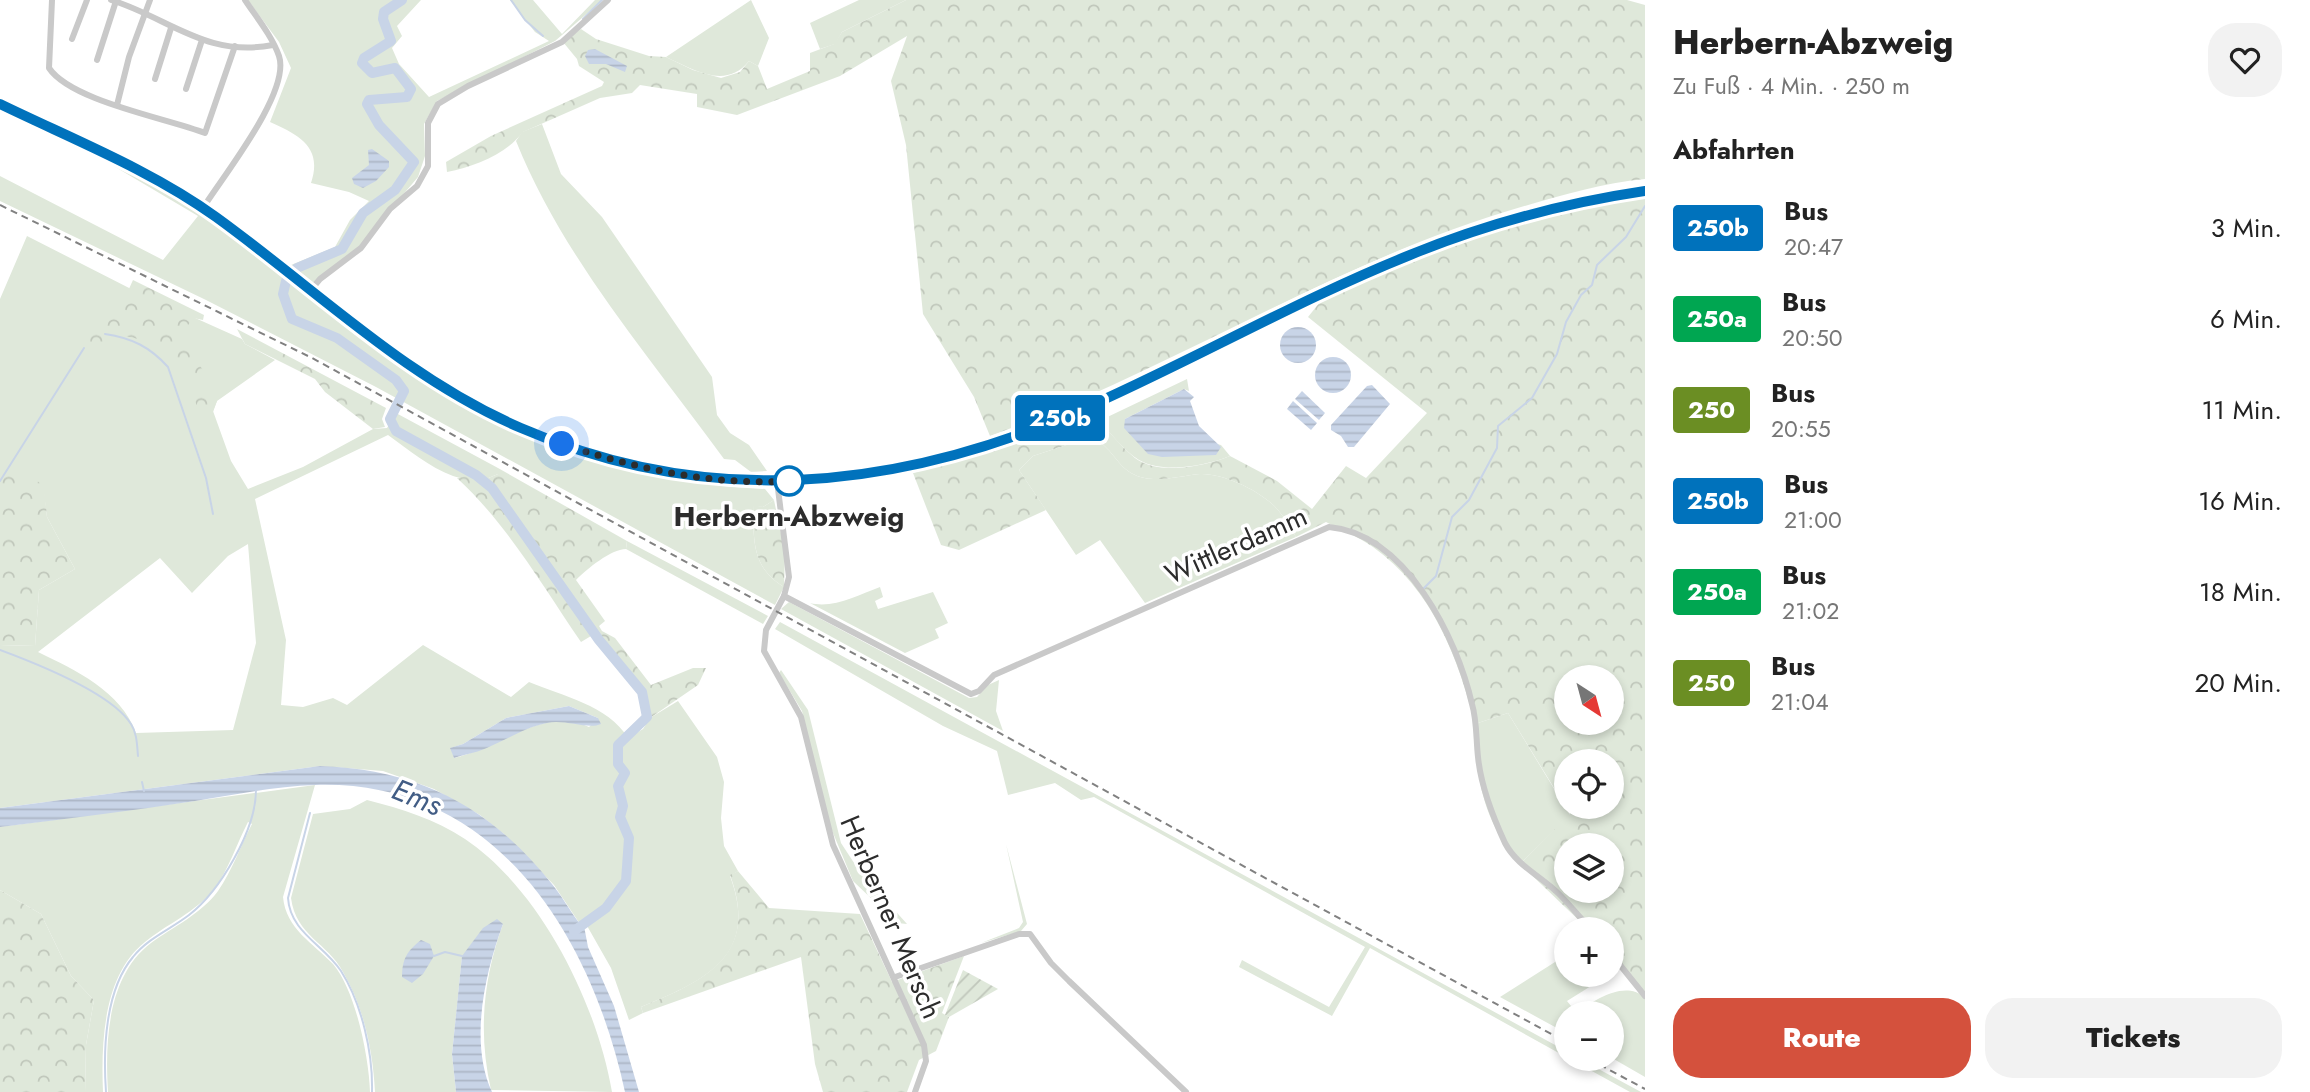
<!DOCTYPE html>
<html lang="de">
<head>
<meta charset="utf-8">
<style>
  body { margin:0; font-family:Jost,sans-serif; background:#f2f2f2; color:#222; height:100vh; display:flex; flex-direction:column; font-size:26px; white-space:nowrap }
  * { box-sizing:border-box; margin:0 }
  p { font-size:23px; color:#767676 }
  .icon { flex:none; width:38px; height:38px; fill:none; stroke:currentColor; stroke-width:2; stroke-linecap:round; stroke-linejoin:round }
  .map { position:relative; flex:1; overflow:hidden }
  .details { display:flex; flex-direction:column; background:#fff; width:665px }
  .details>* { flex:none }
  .badge { padding:0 14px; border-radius:5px; font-size:24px; line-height:46px }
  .needle { width:46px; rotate:144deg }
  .buttons { position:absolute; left:1554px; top:665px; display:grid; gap:14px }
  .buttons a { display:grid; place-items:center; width:70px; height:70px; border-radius:50%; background:#fff; box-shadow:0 4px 10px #0003; font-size:35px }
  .you { position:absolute; width:35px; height:35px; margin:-18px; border:5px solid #fff; border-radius:50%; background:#1a73e8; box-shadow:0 0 0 10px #1a73e833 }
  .map>.badge { position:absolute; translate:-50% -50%; box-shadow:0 0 0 4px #fff }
  h2 { padding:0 28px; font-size:26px; line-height:63px }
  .round { display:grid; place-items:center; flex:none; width:74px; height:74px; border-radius:28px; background:#f2f2f2 }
  .head { display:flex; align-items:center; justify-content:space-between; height:119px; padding:0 28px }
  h1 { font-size:33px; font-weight:800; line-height:52px }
  .action { display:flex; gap:14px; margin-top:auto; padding:14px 28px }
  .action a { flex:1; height:80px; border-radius:28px; background:#d4513d; color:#fff; font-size:28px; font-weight:800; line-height:80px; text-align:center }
  .action a+a { background:#f2f2f2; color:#222 }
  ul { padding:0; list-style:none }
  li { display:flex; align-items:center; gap:21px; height:91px; padding:0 28px }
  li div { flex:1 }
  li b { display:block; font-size:26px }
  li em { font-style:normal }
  li .badge { min-width:77px; font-weight:700; text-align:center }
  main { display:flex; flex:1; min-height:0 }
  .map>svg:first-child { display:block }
  .green { fill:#dfe8da; fill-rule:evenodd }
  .forest { fill:url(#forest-crowns); fill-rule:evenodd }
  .garden { fill:url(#garden-furrows) }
  .water { fill:url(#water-rules) }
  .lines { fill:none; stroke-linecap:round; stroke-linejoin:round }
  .stream { stroke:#c8d4e7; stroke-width:2 }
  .river { stroke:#c8d4e7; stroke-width:10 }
  .minor { stroke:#c9c9c9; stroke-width:6 }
  .rail { stroke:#818181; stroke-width:2; stroke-dasharray:7 5; stroke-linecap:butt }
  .line-casing { stroke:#fff; stroke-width:16 }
  .line { stroke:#0072bc; stroke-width:10 }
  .walk { stroke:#2c2c2c; stroke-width:7; stroke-dasharray:0 12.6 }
  .stop-dot { fill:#fff; stroke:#0072bc; stroke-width:3.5 }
  .labels { text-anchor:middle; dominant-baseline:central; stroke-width:7; stroke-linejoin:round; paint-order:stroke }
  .stop-label { font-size:28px; font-weight:bold; fill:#2c2c2c; stroke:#fff }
  .street-label { font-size:28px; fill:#2c2c2c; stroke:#fff }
  .water-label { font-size:30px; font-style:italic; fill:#425d85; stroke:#fff }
</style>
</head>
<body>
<main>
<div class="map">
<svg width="1645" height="1092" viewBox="0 0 1645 1092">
  <defs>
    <pattern id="forest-crowns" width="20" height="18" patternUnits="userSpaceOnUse" patternTransform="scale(1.75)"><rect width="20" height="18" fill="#dfe8da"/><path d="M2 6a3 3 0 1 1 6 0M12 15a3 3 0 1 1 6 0" fill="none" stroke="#c0c7bb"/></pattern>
    <pattern id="garden-furrows" width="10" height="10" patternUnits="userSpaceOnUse" patternTransform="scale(1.75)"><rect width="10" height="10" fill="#dfe8da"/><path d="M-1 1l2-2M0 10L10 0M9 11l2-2" fill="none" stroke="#c0c7bb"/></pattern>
    <pattern id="water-rules" width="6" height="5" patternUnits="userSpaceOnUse" patternTransform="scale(1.75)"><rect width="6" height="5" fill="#c8d4e7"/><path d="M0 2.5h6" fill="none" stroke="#acb6c6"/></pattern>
  </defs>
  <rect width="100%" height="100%" fill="#fff"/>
  <g class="green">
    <path d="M248 0H421L397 26 402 36 392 48 399 64 429 97 549 41 535 32 510 0H533L562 34 595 0H603L555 41 437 101 424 124 425 156 418 177 357 249 313 284 291 265 335 247 350 220 369 201 349 192 311 183C323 147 299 135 270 122L291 68 279 42Z"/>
    <path d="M751 0 769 38 758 66 749 61C726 90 694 70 666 57Z"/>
    <polygon points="859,0 906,0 842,32 835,44 820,49 810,23"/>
    <path d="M542 124 561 174 602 217 712 377 717 415 730 433 749 445 767 471 751 472 735 460 724 459C650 357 563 258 516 141L522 132Z"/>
    <path d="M90 152C127 171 168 187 202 212 285 271 358 346 447 397 543 452 654 484 765 489L774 500 763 507 753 506C754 540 751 567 784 587L775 605 376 387 206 300 0 201V176L163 260 198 216Z"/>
    <path d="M27 236 135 291 242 339 245 344 275 360 217 401 213 411 231 461 248 489 303 467 373 429 387 428 396 413 498 468V474L479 482C470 478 462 479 453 476 429 467 409 450 388 435L255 499 286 640 281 705 303 707 333 698 347 705 423 645 511 697 529 682C562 696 608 705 628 738L643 729 650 718 678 701 717 757 724 782 721 818 724 846 738 871 730 876C760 956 705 981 641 1007L643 1013 629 1020 611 968 586 924H580L554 885 504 834 480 815 434 789 383 771 320 766 0 808V645L35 646 39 590 75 569 47 517 43 486 0 472V299ZM248 544 256 643 233 730 136 733C121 691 75 670 38 652L160 558 192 593 228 556ZM569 706 598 718 589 727C544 705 497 749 454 758L451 748 463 744 506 718Z"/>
    <path d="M1187 379 1189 391 1184 389 1125 419 1221 445 1230 456C1205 466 1163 474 1139 460 1124 451 1111 433 1099 421Z"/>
    <path d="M1091 437C1113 448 1115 463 1131 473 1152 485 1178 476 1200 474 1224 473 1263 492 1278 510 1285 518 1290 528 1296 537L1145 603 1100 540 1076 555 1019 470 1033 456Z"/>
    <polygon points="627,541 768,616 763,624 626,549"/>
    <path d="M880 587 883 597 875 601 878 609 933 592 948 623 935 629 939 638 905 653 810 603C833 609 858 595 880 587Z"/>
    <polygon points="789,602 969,698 977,697 988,685 999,680 996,711 1003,731 781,609"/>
    <polygon points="780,622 1566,1051 1566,1057 1370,948 1332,1016 1239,967 1242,960 1329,1007 1365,947 1094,797 1081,800 1055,783 1008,795 997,751 943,726 775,629"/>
    <polygon points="781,670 808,710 841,843 858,869 907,924 897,923 853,881 828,821 802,711 779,673"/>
    <path d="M1508 713 1570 815 1520 864C1483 821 1476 780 1475 724Z"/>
    <path d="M315 785 283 897C286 929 313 943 333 964 356 991 369 1058 370 1092H108C105 1043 107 976 151 943 173 927 201 914 218 891 232 871 241 845 252 824L248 822C237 843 228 871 214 889 196 912 167 924 145 942 103 975 101 1043 103 1092H85L86 1045 94 1000 71 976 41 914 0 890V827Z"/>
    <path d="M367 800C402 809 435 819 465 839 541 890 597 1004 612 1092L491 1090C478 1033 483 979 503 924L462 957 452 1054 456 1092H375C373 1051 364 1008 343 972 328 943 296 936 291 898L313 814 350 809Z"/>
    <polygon points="1006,844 1027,924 1021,931 981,943 1019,928 1023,922"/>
    <path d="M1566 955V975H1591V986L1567 1001 1576 1012C1596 1000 1623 980 1645 997V1077L1612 1058V1013H1566V1033L1500 997Z"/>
    <polygon points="1570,1059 1580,1059 1641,1092 1630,1092"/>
  </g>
  <g class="forest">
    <path d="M906 0H1627L1645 5V179C1602 183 1563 195 1521 207 1335 261 1172 370 990 436L974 397 923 314 906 145 891 81 907 36 840 76 737 115 697 107V94L640 85 632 93 600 98 523 132C505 155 475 166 447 172L446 162 491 136 602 86 604 82 579 66 577 59 563 42 581 29 596 39 649 56 666 57 693 70 721 78 740 72 749 61 758 66 767 89 810 71V53L834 44 842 32Z"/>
    <path d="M1645 197V997L1612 958V929H1588L1520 864 1570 814 1508 713 1475 724C1458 657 1432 589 1373 547 1359 537 1341 530 1326 522L1296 537C1290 528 1285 518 1278 510 1263 492 1224 473 1200 474 1178 476 1152 485 1131 473 1115 463 1113 448 1091 437L1033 456 1019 470 1046 510 959 550 941 545 913 473 1001 447 1090 411C1105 426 1119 445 1135 458 1159 476 1205 466 1230 456L1277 481 1312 509 1346 466 1366 478 1427 413 1308 317 1320 302C1424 256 1530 207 1645 197ZM1566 677H1612V723H1566ZM1566 761H1612V807H1566ZM1566 845H1612V891H1566Z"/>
    <path d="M133 280 204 315 203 320 193 318 179 338 203 370 217 401 213 412 198 417C192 363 174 345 120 335L114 338 101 365 93 363 87 341 123 302Z"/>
    <polygon points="237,329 386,408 382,419 385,427 373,429 325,392 315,379 245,344"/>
    <polygon points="10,461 44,486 47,517 75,569 39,590 35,646 0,645 0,472"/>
    <path d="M498 468 627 541 626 549C611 549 587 569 576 580L605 621 599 626 602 631 615 638 651 685 693 668H706L698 685 650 718 641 717 644 711 638 693 591 636 581 642C542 585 507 524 457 478L467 476 479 482 498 474Z"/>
    <path d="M774 500 785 553 784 587C751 567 754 540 753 505L763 507Z"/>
    <path d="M738 871 769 908 860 914 892 982 964 956 942 1013 949 1017 936 1051 919 1060 907 1092H823L815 1064 801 957 643 1013 641 1007C704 981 760 956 730 875Z"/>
    <polygon points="0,890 41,914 71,976 94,1000 86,1045 85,1092 0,1092"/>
  </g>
  <polygon class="garden" points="963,970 998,989 949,1017 945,1015"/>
  <g class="water">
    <polygon points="595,49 627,66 625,72 606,64 589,64 585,56 588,50"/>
    <polygon points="372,149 389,161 389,167 376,181 363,188 354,184 352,178 369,165 368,150"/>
    <circle cx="1298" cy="345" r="18"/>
    <circle cx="1333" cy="375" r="18"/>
    <polygon points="1372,385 1390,404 1354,447 1348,447 1341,436 1331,430 1331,425 1367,386"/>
    <polygon points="1184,389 1194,397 1190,401 1199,426 1221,447 1216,455 1162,457 1148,454 1124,428 1125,419"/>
    <polygon points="1302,391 1325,413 1319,420 1295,399"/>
    <polygon points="1293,401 1317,423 1311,430 1287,409"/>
    <path d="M569 706 598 718 601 724C588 730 565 719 547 723 526 727 510 738 491 746 480 752 466 754 454 758L450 748 463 744 506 718Z"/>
    <path d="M320 766C418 769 491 807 552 884 562 896 570 911 580 924L584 926 588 947 614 1006 639 1092H625C591 935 496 779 315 785 276 786 234 795 195 801 130 811 65 819 0 827V808Z"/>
    <path d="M497 919 503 924C485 973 469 1042 492 1092H456L452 1054 462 956 483 928Z"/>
    <path d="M421 940 430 944 434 956 423 974 412 983 402 977C402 959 407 951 421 940Z"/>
  </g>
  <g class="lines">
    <g class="stream">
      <polyline points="511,0 525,20 543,36"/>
      <polyline points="583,19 602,0"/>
      <path d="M105 334C132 338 150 347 168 367L206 478 213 514"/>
      <polyline points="0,481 84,348"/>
      <polyline points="1423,589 1436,576 1452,517 1469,500 1497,448 1498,426 1532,398 1557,354 1566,322 1581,295 1592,285 1597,265 1626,237 1645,206"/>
      <path d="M0 650C35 663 111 693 131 724 137 733 137 745 138 756"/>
      <polyline points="142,782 144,791"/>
      <path d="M310 813 288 898C290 932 324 945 341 971 362 1004 373 1053 372 1092"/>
      <polyline points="434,956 445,952 462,956"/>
      <path d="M106 1092C103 1050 105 990 133 957 148 938 171 929 189 915 220 891 256 830 256 790"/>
    </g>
    <polyline class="river" points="402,0 384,12 383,19 391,41 364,58 362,63 372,73 395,68 411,89 407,97 369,100 367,104 379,125 414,162 395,190 363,213 342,249 297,268 286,281 283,294 292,319 337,338 396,380 404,391 390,419 396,431 476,475 492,488 599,640 642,692 647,717 618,745 618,764 625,773 618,786 623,806 620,817 629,838 626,881 606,908 574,931"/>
    <g class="minor">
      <path d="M52 0 49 68C71 101 166 118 205 133L235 46"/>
      <path d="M111 0C169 18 206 58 273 45"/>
      <polyline points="72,39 87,0"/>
      <polyline points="97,60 116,1"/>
      <polyline points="155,79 171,28"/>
      <polyline points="186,89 202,40"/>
      <path d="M0 104C72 139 151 170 216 217 317 290 405 377 521 428 705 508 892 491 1074 413 1190 362 1300 299 1418 251 1491 222 1567 203 1645 191"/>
      <polyline points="117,105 129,57 150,0"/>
      <path d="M203 208C223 176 291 92 279 56 272 36 257 18 245 0"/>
      <polyline points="310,291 320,279 361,248 390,209 417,186 428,166 428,123 438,104 468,86 562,42 608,0"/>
      <polyline points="777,481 789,577 784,596 766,630 764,651 801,717 833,845 924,1045 926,1061 915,1092"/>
      <path d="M784 596 971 694 979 691 994 675 1329 527C1406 534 1457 638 1472 704 1477 721 1476 739 1478 757 1481 787 1492 815 1505 843 1517 866 1541 876 1559 894 1570 905 1580 918 1591 929"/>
      <polyline points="1612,955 1645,996"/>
      <polyline points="895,977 1019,934 1030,934 1051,963 1069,981 1186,1092"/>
    </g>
    <g class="rail">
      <polyline points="0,205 312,358 1566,1042"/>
      <polyline points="1589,1059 1645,1089"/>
    </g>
  </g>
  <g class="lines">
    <g class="line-casing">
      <path id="line" d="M0 104C72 139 151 170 216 217 317 290 405 378 521 428 705 508 892 491 1074 413 1187 364 1295 301 1410 255 1486 224 1564 203 1645 191"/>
    </g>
    <use href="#line" class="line"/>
    <path class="walk" d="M562 444C634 468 713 486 789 481"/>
  </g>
  <circle class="stop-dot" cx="789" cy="481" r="14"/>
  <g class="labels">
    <g class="stop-label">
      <text x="789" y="516">Herbern-Abzweig</text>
    </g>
    <g class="street-label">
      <text transform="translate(1236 545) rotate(-24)">Wittlerdamm</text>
      <text transform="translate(891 917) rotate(67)">Herberner Mersch</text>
    </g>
    <g class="water-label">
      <text transform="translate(417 797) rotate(22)">Ems</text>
    </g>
  </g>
</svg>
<div class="buttons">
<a><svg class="needle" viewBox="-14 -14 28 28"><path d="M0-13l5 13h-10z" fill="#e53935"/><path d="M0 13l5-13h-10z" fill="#767676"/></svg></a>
<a><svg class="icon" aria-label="locate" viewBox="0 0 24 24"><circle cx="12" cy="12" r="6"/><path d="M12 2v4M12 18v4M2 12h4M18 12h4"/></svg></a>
<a><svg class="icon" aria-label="layers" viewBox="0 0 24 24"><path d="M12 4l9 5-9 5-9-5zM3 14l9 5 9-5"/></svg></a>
<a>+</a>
<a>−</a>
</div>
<div class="you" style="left:562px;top:444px"></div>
<b class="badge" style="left:1060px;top:418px;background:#0072bc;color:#fff">250b</b>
</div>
<section class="details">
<div class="head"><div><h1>Herbern-Abzweig</h1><p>Zu Fuß · 4 Min. · 250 m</p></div><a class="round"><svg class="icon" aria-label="heart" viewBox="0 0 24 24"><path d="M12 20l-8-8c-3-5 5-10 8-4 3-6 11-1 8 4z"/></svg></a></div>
<h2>Abfahrten</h2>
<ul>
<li><span class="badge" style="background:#0072bc;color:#fff">250b</span><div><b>Bus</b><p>20:47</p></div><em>3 Min.</em></li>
<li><span class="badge" style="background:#00a651;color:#fff">250a</span><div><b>Bus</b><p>20:50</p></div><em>6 Min.</em></li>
<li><span class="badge" style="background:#6b8e23;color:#fff">250</span><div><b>Bus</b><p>20:55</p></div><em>11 Min.</em></li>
<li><span class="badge" style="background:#0072bc;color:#fff">250b</span><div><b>Bus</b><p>21:00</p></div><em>16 Min.</em></li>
<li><span class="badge" style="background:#00a651;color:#fff">250a</span><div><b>Bus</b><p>21:02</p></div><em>18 Min.</em></li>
<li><span class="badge" style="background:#6b8e23;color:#fff">250</span><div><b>Bus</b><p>21:04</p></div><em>20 Min.</em></li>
</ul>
<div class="action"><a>Route</a><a>Tickets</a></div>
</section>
</main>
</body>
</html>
